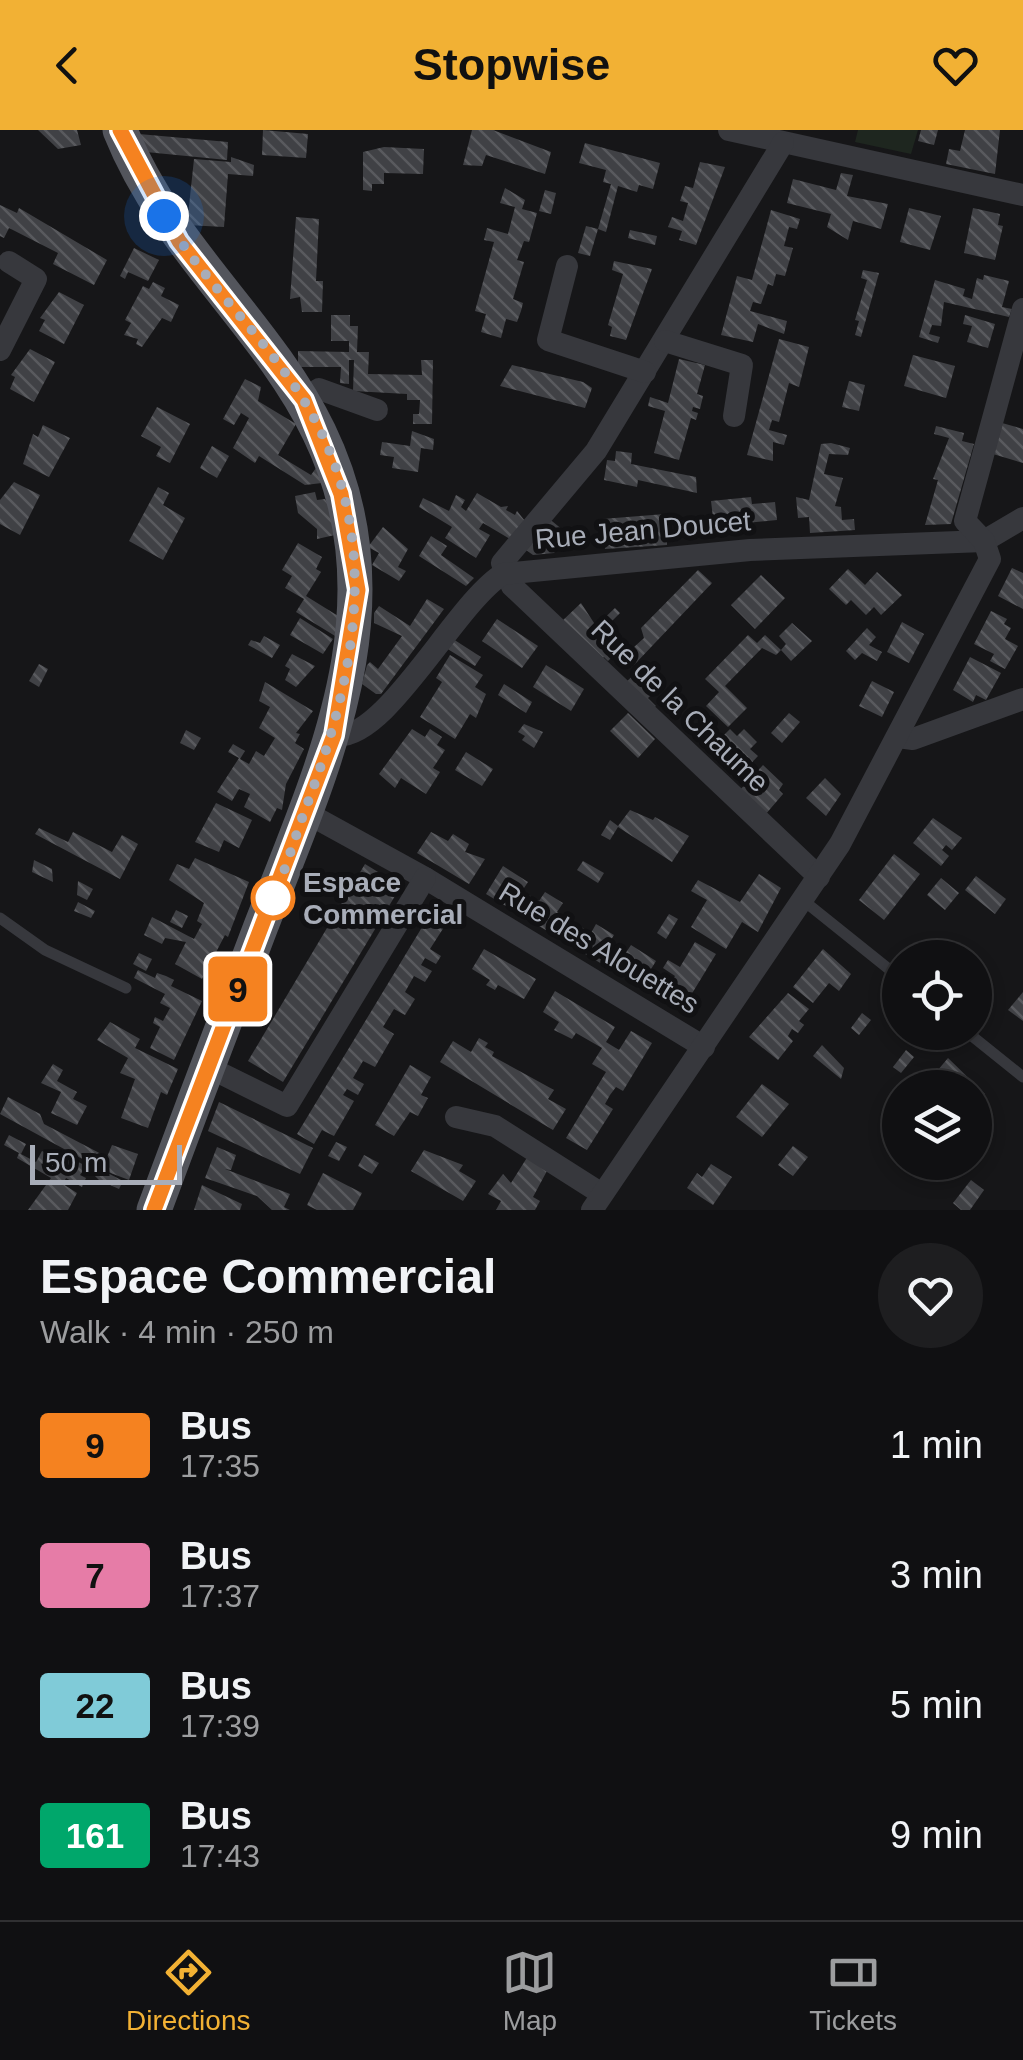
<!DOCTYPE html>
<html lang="en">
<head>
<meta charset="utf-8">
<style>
  body { margin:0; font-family:Arial,sans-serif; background:#1e1e20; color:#f1f3f6; height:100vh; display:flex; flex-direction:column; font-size:38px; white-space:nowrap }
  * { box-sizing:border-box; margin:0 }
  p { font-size:32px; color:#9c9d9f }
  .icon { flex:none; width:55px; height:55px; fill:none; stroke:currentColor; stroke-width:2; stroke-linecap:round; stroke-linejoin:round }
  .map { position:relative; height:1080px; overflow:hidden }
  .drawer { display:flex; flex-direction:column; background:#101012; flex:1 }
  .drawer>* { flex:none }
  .badge { padding:0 20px; border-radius:8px; font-size:35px; line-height:65px }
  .tools { position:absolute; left:882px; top:810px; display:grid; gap:20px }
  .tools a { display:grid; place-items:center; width:110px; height:110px; border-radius:50%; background:#101012; box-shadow:0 5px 15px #0003,0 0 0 2px #303032; font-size:50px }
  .scale { position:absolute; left:30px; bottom:25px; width:152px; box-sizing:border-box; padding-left:10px; border:5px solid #a8adb8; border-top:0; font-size:28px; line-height:35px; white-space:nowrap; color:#a8adb8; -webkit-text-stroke:8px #111113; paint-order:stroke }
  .you { position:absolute; width:50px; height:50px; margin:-25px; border:8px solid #fff; border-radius:50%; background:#1a73e8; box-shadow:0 0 0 15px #1a73e833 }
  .map>.badge { position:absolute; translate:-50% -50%; box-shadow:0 0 0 5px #fff }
  .round { display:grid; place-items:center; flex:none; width:105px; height:105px; border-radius:52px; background:#1e1e20 }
  .head { display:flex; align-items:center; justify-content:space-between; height:170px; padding:0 40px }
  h1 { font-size:48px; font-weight:600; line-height:75px }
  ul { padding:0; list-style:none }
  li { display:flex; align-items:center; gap:30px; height:130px; padding:0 40px }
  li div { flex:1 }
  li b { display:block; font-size:38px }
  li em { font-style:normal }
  li .badge { min-width:110px; font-weight:700; text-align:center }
  header { display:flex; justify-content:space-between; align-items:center; height:130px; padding:0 40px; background:#f2b134; color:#111; font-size:45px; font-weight:600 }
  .menu { display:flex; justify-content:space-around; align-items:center; height:140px; border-top:2px solid #303032; background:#101012; font-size:28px; color:#9c9d9f }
  .menu a { display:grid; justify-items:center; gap:5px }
  .menu .active { color:#f2b134 }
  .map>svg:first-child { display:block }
  .pitch { fill:#1e261f }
  .building { fill:url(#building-back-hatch) }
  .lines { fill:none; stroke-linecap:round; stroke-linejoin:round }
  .service { stroke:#37383d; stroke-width:11 }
  .minor { stroke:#37383d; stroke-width:22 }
  .primary { stroke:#53555c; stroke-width:35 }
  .line-casing { stroke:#fff; stroke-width:22 }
  .line { stroke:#f58220; stroke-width:15 }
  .walk { stroke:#a8adb8; stroke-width:10; stroke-dasharray:0 18 }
  .stop-dot { fill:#fff; stroke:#f58220; stroke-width:5 }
  .labels { text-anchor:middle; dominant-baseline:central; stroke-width:10; stroke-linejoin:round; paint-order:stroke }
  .street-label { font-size:28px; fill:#a8adb8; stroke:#111113 }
  .stop-label { font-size:28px; font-weight:bold; fill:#a8adb8; stroke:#111113; text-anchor:start }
</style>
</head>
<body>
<header><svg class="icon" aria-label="back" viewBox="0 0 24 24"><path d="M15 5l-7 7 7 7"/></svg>Stopwise<svg class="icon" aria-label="heart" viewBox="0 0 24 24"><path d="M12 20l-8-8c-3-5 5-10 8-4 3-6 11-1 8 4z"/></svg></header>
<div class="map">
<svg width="1023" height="1080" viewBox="0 0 1023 1080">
  <defs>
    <pattern id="building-back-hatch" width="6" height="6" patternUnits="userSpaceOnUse" patternTransform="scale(2.5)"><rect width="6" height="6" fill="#404145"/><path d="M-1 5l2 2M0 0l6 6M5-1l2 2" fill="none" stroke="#595a5e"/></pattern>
  </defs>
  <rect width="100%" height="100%" fill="#161618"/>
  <polygon class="pitch" points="858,0 918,0 911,24 855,12"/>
  <g class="building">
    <polygon points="38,0 77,0 81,15 58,19"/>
    <polygon points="263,0 308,4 306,28 262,25"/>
    <polygon points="472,0 493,0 551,22 545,44 486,25 482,36 463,35"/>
    <polygon points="921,0 938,0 934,15 918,11"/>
    <polygon points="965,0 1000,0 995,44 946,34 949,19 960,21"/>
    <polygon points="139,4 228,12 227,30 146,22"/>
    <polygon points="585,13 660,33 653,59 639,55 637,62 618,56 606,102 598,99 611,54 603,52 606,40 579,33"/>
    <polygon points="384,17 424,19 423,44 384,43 384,54 372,54 372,61 363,60 363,22"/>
    <polygon points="231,27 254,35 253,46 228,44 224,97 187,95 194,29 231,32"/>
    <polygon points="700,32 725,37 696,115 679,110 682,101 668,97 672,87 683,91 688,73 680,71 685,56 693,58"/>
    <polygon points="841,43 853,45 847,66 888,74 881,99 853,91 848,110 827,97 831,84 787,73 793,49 836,60"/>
    <polygon points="505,58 525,70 522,79 537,83 529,112 524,111 517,130 524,132 513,169 523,173 521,181 517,192 506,189 501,208 481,202 486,184 475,181 494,112 484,110 487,98 508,104 515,77 500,73"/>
    <polygon points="545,60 556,63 551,84 539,81"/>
    <polygon points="0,75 17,83 19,78 107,130 94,155 53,134 58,123 9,98 4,108 0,106"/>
    <polygon points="909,78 941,86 930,120 900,112"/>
    <polygon points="973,78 1000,84 998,95 1003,96 995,130 964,123"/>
    <polygon points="771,80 800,89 797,99 789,97 784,116 793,118 785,146 776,144 773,156 768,154 761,174 753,172 750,181 787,191 784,204 758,194 753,212 721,205 737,146 752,150"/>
    <polygon points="296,87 319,89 316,151 323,151 322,182 302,182 300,167 290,169"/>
    <polygon points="586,96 598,99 590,126 578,123"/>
    <polygon points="630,100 657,106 655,115 628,108"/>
    <polygon points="134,118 159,130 148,151 128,142 125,149 120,146"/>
    <polygon points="614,131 652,139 626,210 610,206 612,197 608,195 623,144 612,140"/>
    <polygon points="863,140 879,143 861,207 855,205 859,191 855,190 867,150 861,148"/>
    <polygon points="984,145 1009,151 1002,177 1012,179 1009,187 944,172 941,196 932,195 929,204 940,207 938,213 919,207 935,150 965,159 963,166 972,169 977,148 983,150"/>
    <polygon points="153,152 165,158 161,166 179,175 171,192 162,188 142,217 136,214 138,209 124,205 131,193 125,190 143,156 149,159"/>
    <polygon points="59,162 84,175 64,214 39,201 45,190 40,188"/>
    <polygon points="331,185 350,185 350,196 358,196 357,222 369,222 368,244 422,245 421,230 433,230 432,294 413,294 413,284 419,284 420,270 407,270 407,264 353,261 354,230 349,230 349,254 340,253 341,237 298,237 298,221 349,222 349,211 331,211"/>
    <polygon points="965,185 995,194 988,218 967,212 972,196 963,194"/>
    <polygon points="779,209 809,217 799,257 789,253 779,292 772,290 769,300 787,305 784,315 773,312 773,331 747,325"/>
    <polygon points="30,219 55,232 34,272 10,259 15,247 11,245"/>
    <polygon points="913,225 955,236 946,268 904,256"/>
    <polygon points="679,229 705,235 697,264 703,266 700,279 693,277 692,281 698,283 696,290 691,288 679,330 654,323 665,281 648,276 650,267 668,273"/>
    <polygon points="512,235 583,252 592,258 585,278 500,256"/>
    <polygon points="245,249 261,257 258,271 296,294 278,325 311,345 316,338 322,353 305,355 259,326 255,333 233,318 249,288 241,283 234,295 223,289"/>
    <polygon points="849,251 865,255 859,281 842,277"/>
    <polygon points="157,277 190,294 170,333 156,326 161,317 141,306"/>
    <polygon points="1002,293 1023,299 1023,333 993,324"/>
    <polygon points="43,295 70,308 49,347 23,334 33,304 38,307"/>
    <polygon points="936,296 964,303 962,311 974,314 951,394 925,395 938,350 933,349 949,308 934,304"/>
    <polygon points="412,301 434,309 433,320 421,318 418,342 392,338 394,327 380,325 382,312 410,316"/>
    <polygon points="831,313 850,318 848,325 829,324 824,344 843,348 835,376 841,377 842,390 854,389 855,400 810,403 809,387 798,388 796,367 809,370 821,314"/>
    <polygon points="212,316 229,326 217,348 200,338"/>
    <polygon points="616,321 632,323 631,334 696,347 697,363 638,350 637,357 604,350 607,330 615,331"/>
    <polygon points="14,352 40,365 20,405 0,394 0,370"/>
    <polygon points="158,357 169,363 163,375 185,388 163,430 129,411"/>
    <polygon points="315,362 317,370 325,369 329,376 335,405 317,409 317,399 298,383 295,366"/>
    <polygon points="477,363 501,377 508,376 506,380 515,385 517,381 525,391 510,409 483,393 479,399 490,405 476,428 445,408 452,397 419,377 423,368 449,381 456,365 465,370 461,377 466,381"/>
    <polygon points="751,367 752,374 775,372 777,390 714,396 711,371"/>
    <polygon points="665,384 667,415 605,419 602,389"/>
    <polygon points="547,387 569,405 554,423 533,425 522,417"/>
    <polygon points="383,397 408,419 398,437 406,441 399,451 372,435 379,423 368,417"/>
    <polygon points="431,406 447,416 441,425 474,448 466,456 419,426"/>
    <polygon points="298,413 322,427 316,439 321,442 306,466 343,489 340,509 296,482 304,469 285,458 292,446 282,440"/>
    <polygon points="1012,438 1023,443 1023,479 998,466"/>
    <polygon points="848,439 865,455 877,442 902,465 881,485 874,477 866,485 851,470 846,475 829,459"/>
    <polygon points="698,440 712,453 634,535 624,526 644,508 641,498"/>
    <polygon points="761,445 785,468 755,499 731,475"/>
    <polygon points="427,469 444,479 381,564 376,564 362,554 367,535 370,532 378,539 402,506 374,493 374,483 379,476 410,496"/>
    <polygon points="581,473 596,496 615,478 620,483 605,498 618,511 607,523 612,527 608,531 604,527 599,531 560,493"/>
    <polygon points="991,481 1007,489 1004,494 1011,498 1005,509 1018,516 1005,539 990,531 994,524 974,514"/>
    <polygon points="300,488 333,509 323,524 290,505"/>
    <polygon points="497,489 538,516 522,538 482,511"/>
    <polygon points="902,492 924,504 909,533 887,522"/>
    <polygon points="792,493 812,511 791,531 781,520 786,514 779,506"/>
    <polygon points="867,498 876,507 869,515 882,522 877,531 862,523 855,530 846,521"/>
    <polygon points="748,505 757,513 765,505 781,520 776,525 762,518 725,556 747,578 728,597 706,576 719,562 705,549"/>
    <polygon points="264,506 280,515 272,528 248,515 251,510 260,513"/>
    <polygon points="453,509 481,527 475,536 446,518"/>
    <polygon points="292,524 315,536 296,557 285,550 290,539 285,536"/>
    <polygon points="450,525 483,545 475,557 486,564 476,588 470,584 455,609 420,587 442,552 436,548"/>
    <polygon points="970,527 1001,543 986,570 976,565 973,572 953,560"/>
    <polygon points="39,534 48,539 39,557 29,551"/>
    <polygon points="546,535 584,559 571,581 533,557"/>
    <polygon points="642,537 661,555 648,568 656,576 650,581 623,555"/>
    <polygon points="872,551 894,562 882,587 859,576"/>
    <polygon points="265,552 313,581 296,603 300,604 295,613 304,619 286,654 282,680 277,678 270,692 244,677 250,664 239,659 232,671 217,662 239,628 228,622 233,614 245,621 240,629 249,634 256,621 264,626 275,608 259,598 270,577 259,571"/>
    <polygon points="504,554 532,572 526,583 498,565"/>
    <polygon points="628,583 655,609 638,628 610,601"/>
    <polygon points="789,583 800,592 782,613 771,603"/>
    <polygon points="524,594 543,602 534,618 522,610 525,606 518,602"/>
    <polygon points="412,599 425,607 430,599 442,607 437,615 445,620 433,638 440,642 426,664 401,648 395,658 379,644"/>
    <polygon points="730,599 737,606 744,599 757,612 750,619 758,626 741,644 712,617"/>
    <polygon points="186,600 201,608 194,620 180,613"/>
    <polygon points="466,622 493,639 482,656 455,640"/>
    <polygon points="763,635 783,654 779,660 783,664 765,685 739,661"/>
    <polygon points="825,648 841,664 826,686 806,668"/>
    <polygon points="216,673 252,690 239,718 224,710 219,722 195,712"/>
    <polygon points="630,680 653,690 655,687 689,706 672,732 618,697 610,710 601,705 610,690 618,696"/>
    <polygon points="933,688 962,708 952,720 946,715 942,720 949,726 941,736 913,713"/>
    <polygon points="39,698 68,712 73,702 112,722 122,705 138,714 120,749 35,704"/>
    <polygon points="431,702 448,711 453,704 469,714 465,722 485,729 469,754 417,723"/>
    <polygon points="894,724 920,744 884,790 859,770"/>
    <polygon points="195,728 249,752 228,807 225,805 202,849 175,834 186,812 165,808 162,814 144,805 152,787 194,809 202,794 197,791 204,773 169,750 177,734 189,739"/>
    <polygon points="34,730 52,739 53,752 32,742"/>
    <polygon points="583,731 604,743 598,753 577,740"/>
    <polygon points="365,734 401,756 283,952 248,931"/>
    <polygon points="503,736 528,752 522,761 539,771 545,762 563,773 557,782 591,803 596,794 614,805 609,813 625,824 631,815 656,831 640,857 486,764"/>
    <polygon points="759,744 781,758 758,802 742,792 726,819 691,797 707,770 691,761 698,750 740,772"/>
    <polygon points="976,746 1006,769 995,784 965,760"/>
    <polygon points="941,748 959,763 945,780 927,765"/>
    <polygon points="78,751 93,759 87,770 77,765"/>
    <polygon points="78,772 95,781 91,788 74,781"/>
    <polygon points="176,780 188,786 182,798 170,792"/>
    <polygon points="430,784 446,794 430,819 441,826 436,834 425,828 421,835 432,841 425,852 414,846 405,862 415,869 405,885 394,879 383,897 394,904 375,937 363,931 353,948 364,954 358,965 347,959 343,965 354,971 334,1006 322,1000 314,1014 297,1004"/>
    <polygon points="669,784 678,789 666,809 657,803"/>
    <polygon points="695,812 716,824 685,875 664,862 675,846 663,838 668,830 680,837"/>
    <polygon points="484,819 536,849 524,869 498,855 495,860 486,855 490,850 472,839"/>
    <polygon points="823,819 851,844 839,861 829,853 813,873 793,857"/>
    <polygon points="139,823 152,829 146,841 133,834"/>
    <polygon points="138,840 155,848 157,843 166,846 174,850 171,856 202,871 174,930 150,918 160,897 153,893 155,887 163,891 170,878 160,873 165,864 134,848"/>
    <polygon points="555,861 615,897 606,912 619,920 631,901 652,913 623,961 616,957 610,965 605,974 613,979 587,1020 566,1008 606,942 592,934 602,918 576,903 572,909 554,900 559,892 543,882"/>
    <polygon points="1023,862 1023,891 1008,880"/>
    <polygon points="788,863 809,879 799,891 804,895 798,903 792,899 788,906 793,911 778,930 749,907"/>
    <polygon points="862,883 871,890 859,905 851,898"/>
    <polygon points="110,892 140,909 135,918 178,939 167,965 161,962 148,998 121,988 135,949 120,943 128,928 97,910"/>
    <polygon points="479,908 488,913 485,917 494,922 492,926 554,960 548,969 566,979 553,1000 440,932 453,911 471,922"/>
    <polygon points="822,915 844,938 841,949 813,926"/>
    <polygon points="906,920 914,927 901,943 893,937"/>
    <polygon points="948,928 985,964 975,977 975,958 933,958 927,953"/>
    <polygon points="53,934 63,940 57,951 77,962 73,969 87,976 77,995 51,983 61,962 41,953"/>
    <polygon points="410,935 431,947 421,965 428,968 418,986 410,982 394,1006 375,995"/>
    <polygon points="762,954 789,974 762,1007 736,987"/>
    <polygon points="8,967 40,984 44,994 107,1027 112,1015 138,1024 129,1050 100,1039 123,1051 119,1059 99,1050 93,1044 97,1037 0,984"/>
    <polygon points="219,972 313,1018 300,1044 208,1001"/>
    <polygon points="9,1005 26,1014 21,1024 4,1015"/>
    <polygon points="336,1012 347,1017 339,1031 328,1026"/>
    <polygon points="793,1016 808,1027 793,1046 778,1035"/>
    <polygon points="217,1017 236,1025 231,1040 225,1039 290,1064 284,1077 290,1080 272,1080 257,1066 205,1048"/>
    <polygon points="424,1020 463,1035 459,1041 476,1051 463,1071 411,1041"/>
    <polygon points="42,1021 61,1030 63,1024 86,1036 80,1045 86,1048 82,1057 66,1048 63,1054 77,1063 68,1080 28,1080 51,1048 17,1028 19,1023 36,1032"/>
    <polygon points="364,1025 379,1033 372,1044 358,1036"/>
    <polygon points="528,1026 548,1039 533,1067 540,1071 535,1080 496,1080 501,1071 488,1064 503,1044 511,1053"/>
    <polygon points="711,1034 732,1047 713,1075 687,1058 697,1043 702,1047"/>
    <polygon points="323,1043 362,1063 353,1080 317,1080 307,1075"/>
    <polygon points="971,1050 984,1060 970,1080 961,1080 953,1073"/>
    <polygon points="202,1055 242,1074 240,1080 194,1080"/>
  </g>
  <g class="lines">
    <g class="service">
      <polyline points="804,771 900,848"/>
      <polyline points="0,788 45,820 126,858"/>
      <polyline points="967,902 1023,947"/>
    </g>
    <g class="minor">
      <polyline points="729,0 1023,65"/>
      <polyline points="783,13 596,321 502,433 512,456 819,747"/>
      <polyline points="567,136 548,210 645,242"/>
      <polyline points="665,211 742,235 734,286"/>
      <polyline points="0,220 36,149 9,132"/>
      <polyline points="303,271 319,259 377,280"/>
      <path d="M334 605C384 615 456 472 503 444L750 420 984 411 1023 388"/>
      <polyline points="898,607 913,609 1023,569"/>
      <polyline points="305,682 425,748 704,917"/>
      <polyline points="208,937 287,976 425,748"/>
      <polyline points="456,987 495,996 602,1064"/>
      <polyline points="592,1080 840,714 990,429 984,411 965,391 1023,179"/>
    </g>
    <path class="primary" d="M120 0C167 118 266 193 319 302 402 474 324 634 261 796 225 891 189 985 154 1080"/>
  </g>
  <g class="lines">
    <g class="line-casing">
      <polyline id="line" points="120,0 179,111 304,270 341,364 358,460 334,605 154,1080"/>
    </g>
    <use href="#line" class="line"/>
    <path class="walk" d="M164 86C204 152 262 204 303 269 385 402 357 544 305 680 295 707 282 751 273 768"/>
  </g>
  <circle class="stop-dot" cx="273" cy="768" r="20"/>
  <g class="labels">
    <g class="street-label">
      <text transform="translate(643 400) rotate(-5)">Rue Jean Doucet</text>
      <text transform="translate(680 576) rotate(44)">Rue de la Chaume</text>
      <text transform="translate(599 818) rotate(31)">Rue des Alouettes</text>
    </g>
    <g class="stop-label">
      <text x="303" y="752">Espace<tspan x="303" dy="32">Commercial</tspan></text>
    </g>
  </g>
</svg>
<div class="tools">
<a><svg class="icon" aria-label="locate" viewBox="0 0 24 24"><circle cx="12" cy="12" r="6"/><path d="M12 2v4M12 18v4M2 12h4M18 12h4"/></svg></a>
<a><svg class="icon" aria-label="layers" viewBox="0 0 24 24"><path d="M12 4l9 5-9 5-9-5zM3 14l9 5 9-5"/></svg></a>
</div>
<div class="scale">50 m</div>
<div class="you" style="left:164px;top:86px"></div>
<b class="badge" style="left:238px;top:859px;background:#f58220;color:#111">9</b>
</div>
<section class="drawer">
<div class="head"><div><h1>Espace Commercial</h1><p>Walk · 4 min · 250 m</p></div><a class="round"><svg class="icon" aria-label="heart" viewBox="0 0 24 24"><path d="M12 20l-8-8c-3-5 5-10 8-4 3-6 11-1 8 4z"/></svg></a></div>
<ul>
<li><span class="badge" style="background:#f58220;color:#111">9</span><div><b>Bus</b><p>17:35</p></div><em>1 min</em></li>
<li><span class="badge" style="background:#e67ca7;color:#111">7</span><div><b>Bus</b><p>17:37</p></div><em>3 min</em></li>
<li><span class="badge" style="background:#80cbd8;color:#111">22</span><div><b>Bus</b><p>17:39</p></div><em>5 min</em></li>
<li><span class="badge" style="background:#00a76b;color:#fff">161</span><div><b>Bus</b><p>17:43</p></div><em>9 min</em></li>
</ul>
</section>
<nav class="menu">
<a class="active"><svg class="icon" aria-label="directions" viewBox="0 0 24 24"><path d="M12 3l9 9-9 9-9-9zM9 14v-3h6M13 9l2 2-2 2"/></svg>Directions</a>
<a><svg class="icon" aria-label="map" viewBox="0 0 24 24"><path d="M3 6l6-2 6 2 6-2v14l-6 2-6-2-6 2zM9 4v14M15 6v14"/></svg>Map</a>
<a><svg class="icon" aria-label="tickets" viewBox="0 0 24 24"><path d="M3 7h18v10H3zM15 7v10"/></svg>Tickets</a>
</nav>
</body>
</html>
